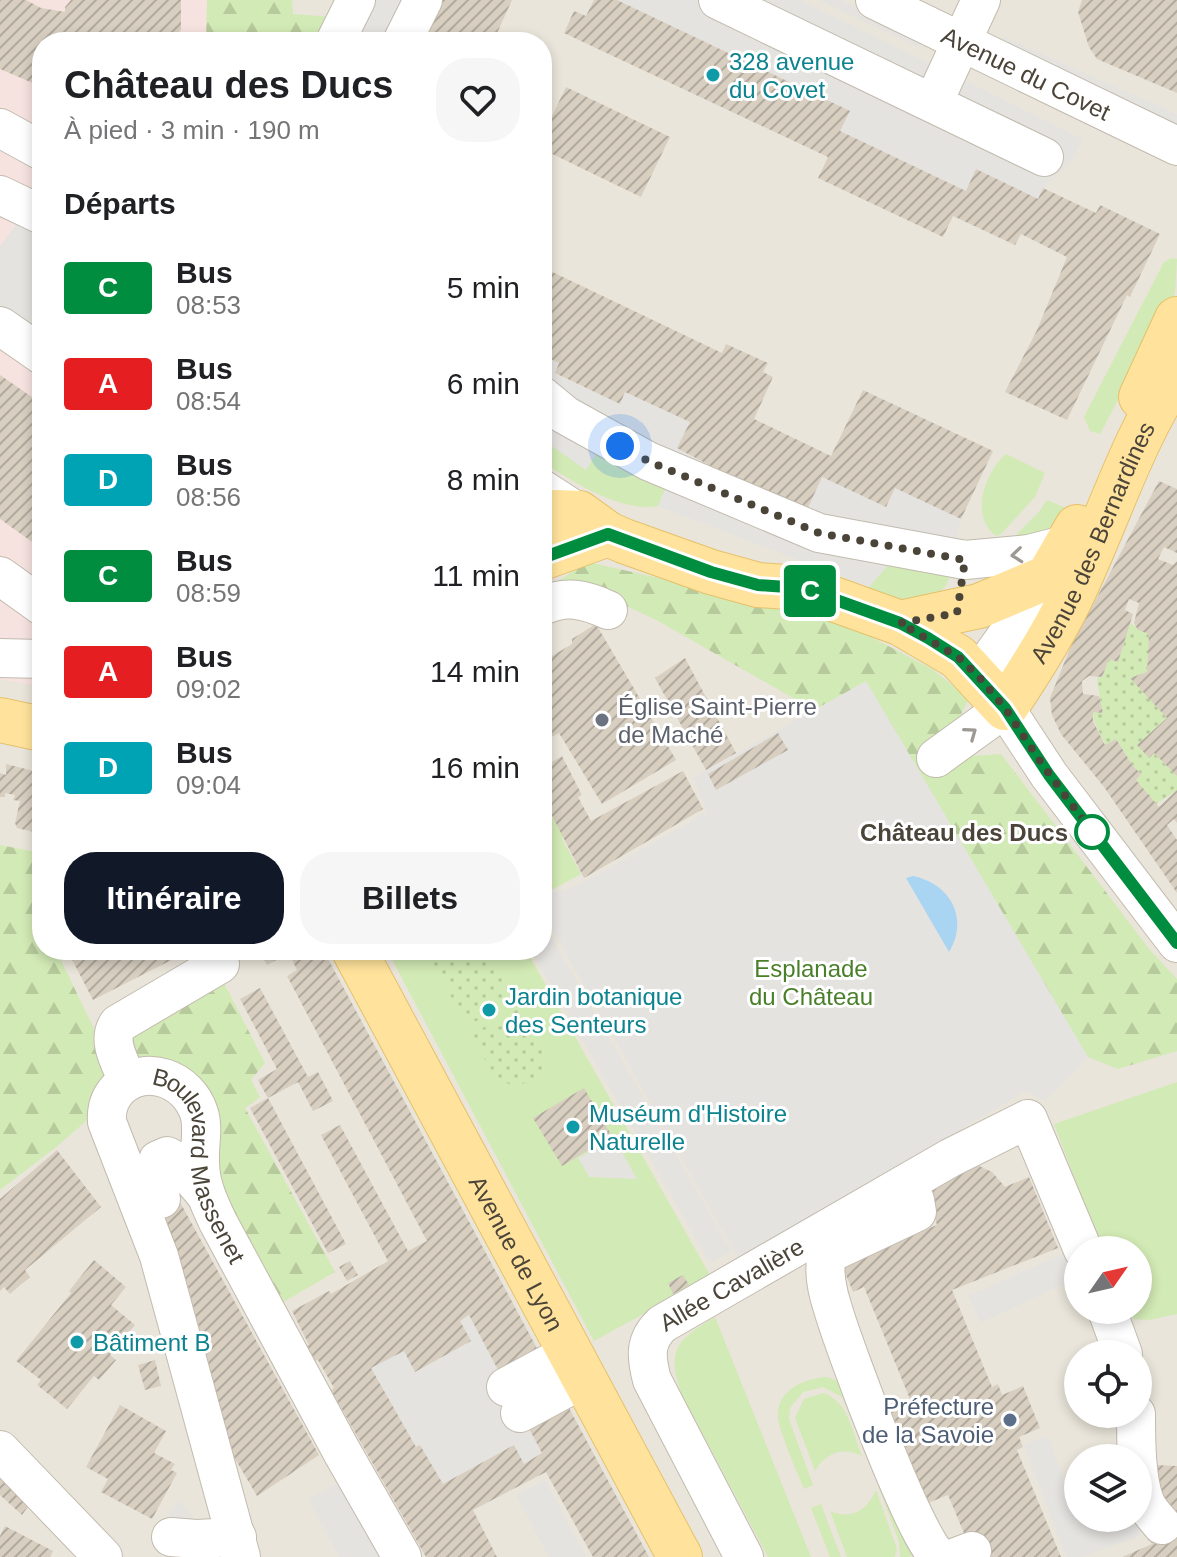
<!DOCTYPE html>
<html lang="fr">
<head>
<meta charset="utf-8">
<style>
  body { margin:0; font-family:Helvetica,sans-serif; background:#f6f6f6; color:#202124; height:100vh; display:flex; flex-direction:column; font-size:30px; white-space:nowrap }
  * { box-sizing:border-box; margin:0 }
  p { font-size:26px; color:#757577 }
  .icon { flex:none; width:44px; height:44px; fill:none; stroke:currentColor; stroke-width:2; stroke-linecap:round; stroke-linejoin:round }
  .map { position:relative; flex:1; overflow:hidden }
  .drawer { position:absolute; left:32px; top:32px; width:520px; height:928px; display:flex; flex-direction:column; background:#fff; border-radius:32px; box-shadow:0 4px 12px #0003 }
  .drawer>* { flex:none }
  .badge { padding:0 16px; border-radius:6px; font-size:28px; line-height:52px }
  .needle { width:52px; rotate:56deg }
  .fabs { position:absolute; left:1064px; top:1236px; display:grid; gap:16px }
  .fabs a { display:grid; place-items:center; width:88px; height:88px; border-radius:50%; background:#fff; box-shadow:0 4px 12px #0003; font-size:40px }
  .you { position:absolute; width:40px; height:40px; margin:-20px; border:6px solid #fff; border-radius:50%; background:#1a73e8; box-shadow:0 0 0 12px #1a73e833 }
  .map>.badge { position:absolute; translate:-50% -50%; box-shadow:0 0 0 4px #fff }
  h2 { padding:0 32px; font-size:30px; line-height:72px }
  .round { display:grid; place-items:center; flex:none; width:84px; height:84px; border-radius:32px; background:#f6f6f6 }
  .headline { display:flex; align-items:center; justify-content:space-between; height:136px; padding:0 32px }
  h1 { font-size:38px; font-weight:800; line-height:60px }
  .button { display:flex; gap:16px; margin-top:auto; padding:16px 32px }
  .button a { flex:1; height:92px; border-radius:32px; background:#111827; color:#fff; font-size:32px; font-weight:800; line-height:92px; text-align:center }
  .button a+a { background:#f6f6f6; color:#202124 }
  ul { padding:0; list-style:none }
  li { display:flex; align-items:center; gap:24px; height:96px; padding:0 32px }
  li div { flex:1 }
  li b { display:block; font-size:30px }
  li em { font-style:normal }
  li .badge { min-width:88px; font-weight:700; text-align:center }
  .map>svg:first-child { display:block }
  .residential { fill:#eae5da; fill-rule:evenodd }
  .medical { fill:#f6e3e0 }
  .green { fill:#d2eab5 }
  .forest { fill:url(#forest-firs) }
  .garden { fill:url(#garden-dots) }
  .parking { fill:#e5e3e0 }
  .water { fill:#a9d4f2 }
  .building { fill:url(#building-hatch); fill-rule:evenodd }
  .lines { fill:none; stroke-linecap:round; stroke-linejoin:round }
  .minor-casing { stroke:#c2bbae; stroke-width:40 }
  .major-casing { stroke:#e6c16a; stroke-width:46 }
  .minor { stroke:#fff; stroke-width:38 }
  .major { stroke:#ffe39c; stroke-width:44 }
  .oneway { stroke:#9c9892 }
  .line-casing { stroke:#fff; stroke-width:18 }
  .line { stroke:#008d3f; stroke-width:12 }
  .walk { stroke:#4b4439; stroke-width:8; stroke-dasharray:0 14.4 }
  .culture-dot { fill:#0f9aa8; stroke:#fff; stroke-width:3 }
  .worship-dot { fill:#6b7280; stroke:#fff; stroke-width:3 }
  .stop-dot { fill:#fff; stroke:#008d3f; stroke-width:4 }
  .service-dot { fill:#5c6f8a; stroke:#fff; stroke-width:3 }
  .labels { text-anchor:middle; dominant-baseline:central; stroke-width:6; stroke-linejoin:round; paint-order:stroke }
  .culture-label { font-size:24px; fill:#0d838f; stroke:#fff; text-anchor:start }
  .street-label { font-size:24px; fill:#4b4439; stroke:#fff }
  .worship-label { font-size:24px; fill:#5b616d; stroke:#fff; text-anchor:start }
  .stop-label { font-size:24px; font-weight:bold; fill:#4b4439; stroke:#fff; text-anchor:end }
  .park-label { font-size:24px; fill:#4a7f2a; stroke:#fff }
  .service-label { font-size:24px; fill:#4e5e75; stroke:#fff; text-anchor:end }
</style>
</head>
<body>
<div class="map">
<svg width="1177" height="1557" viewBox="0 0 1177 1557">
  <defs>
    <pattern id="forest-firs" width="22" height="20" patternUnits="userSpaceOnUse" patternTransform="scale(2)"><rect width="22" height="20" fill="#d2eab5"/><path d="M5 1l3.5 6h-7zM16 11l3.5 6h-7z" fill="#b6ca9c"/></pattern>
    <pattern id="garden-dots" width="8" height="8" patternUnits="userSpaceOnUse" patternTransform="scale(2)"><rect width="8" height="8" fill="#d2eab5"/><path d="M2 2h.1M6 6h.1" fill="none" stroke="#b6ca9c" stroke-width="1.8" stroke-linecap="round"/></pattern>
    <pattern id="building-hatch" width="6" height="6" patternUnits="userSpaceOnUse" patternTransform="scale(2)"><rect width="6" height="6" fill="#d8cfc1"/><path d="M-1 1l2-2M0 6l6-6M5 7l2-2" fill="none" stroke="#b1aa9e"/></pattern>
  </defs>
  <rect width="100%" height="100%" fill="#f6f3ec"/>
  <path class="residential" d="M0 0H1177V1557H0ZM42 42H542V950H42ZM1078 1250H1138V1310H1078ZM1078 1354H1138V1414H1078ZM1078 1458H1138V1518H1078Z"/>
  <polygon class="medical" points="0,0 207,0 206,42 42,42 42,687 0,679"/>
  <g class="green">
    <polygon points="1172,258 1177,259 1175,293 1100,434 1090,431 1084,417 1164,262"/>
    <path d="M542 439 586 470 598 450 669 481 658 506C621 513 572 481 542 462Z"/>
    <path d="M1006 454 1045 473 1035 497 1001 534 996 536C969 516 985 472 1006 454Z"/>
    <polygon points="1047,500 1068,509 1044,537 1003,548 1038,513"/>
    <path d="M897 555 952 567C947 601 922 602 893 607L869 587Z"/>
    <polygon points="542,796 565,836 562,839 581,874 542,895"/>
    <polygon points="387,950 526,950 711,1277 594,1341"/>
    <polygon points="1177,1082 1177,1314 1149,1320 1134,1319 1126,1310 1138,1310 1138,1250 1102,1250 1054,1124"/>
    <path d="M715 1317 811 1557H768L682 1395C665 1349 677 1340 715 1317Z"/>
    <path d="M827 1377 840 1382 879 1458 869 1462 842 1397 823 1387 803 1392 790 1408 789 1419 813 1485 804 1489C798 1474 778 1429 778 1417 776 1390 805 1378 827 1377Z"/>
    <path d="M823 1393C848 1400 853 1434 862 1456 843 1446 825 1453 815 1471L795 1418 804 1399Z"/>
    <polygon points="888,1481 912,1551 911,1557 900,1557 899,1542 878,1485"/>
    <path d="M876 1490 897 1549 895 1557H847L830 1511C851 1520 867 1511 876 1490Z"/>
    <polygon points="821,1504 841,1557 830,1557 811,1508"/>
  </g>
  <g class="forest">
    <polygon points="207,0 292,0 293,14 333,17 325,42 206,42"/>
    <polygon points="588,562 835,618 932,669 969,699 955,726 972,756 1001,754 1150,950 1177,979 1177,1051 1118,1069 1088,1057 814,710 658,621 589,588 542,591"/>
    <polygon points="0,845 42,853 42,950 56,950 97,1035 221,977 265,1063 251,1080 260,1097 245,1108 335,1272 273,1308 217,1207 185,1078 100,1109 55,1148 0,1190"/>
  </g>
  <g class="garden">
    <polygon points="1130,623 1149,634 1147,672 1131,678 1167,718 1138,745 1154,753 1177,776 1177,790 1156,804 1136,780 1141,774 1133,766 1116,739 1105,745 1094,720 1093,712 1102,712 1097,678 1102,677 1109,659 1118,662"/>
    <polygon points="426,950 488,950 515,1000 467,1026"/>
    <path d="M520 1007C528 1021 545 1042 545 1058 545 1068 539 1074 532 1079 500 1101 484 1057 472 1034Z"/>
  </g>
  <g class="parking">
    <polygon points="365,0 427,0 404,42 344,42"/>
    <polygon points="617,0 801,0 1083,139 1073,159 1043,188 1038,199 976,170 966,191 840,131 850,111"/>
    <polygon points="819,0 841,0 922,39 917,47"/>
    <polygon points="1004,37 1177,114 1177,124 1000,46"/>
    <polygon points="29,207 42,216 42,362 0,333 0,246"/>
    <polygon points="542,355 559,363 555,374 619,403 625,392 690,422 677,448 806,510 822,477 886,507 895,488 961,519 952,557 897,555 869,587 658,506 669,481 598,450 586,470 542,439"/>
    <polygon points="866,681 1088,1057 1046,1101 1026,1091 738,1258 542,911 542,896 579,885 707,812 693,778"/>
    <polygon points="550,935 731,1251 710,1263 531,950 542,950 542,939"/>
    <polygon points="614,1138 637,1179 589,1177 583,1166 578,1158"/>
    <polygon points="1071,1250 1078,1266 1078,1278 980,1323 968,1296"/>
    <polygon points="469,1315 542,1453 524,1464 513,1445 443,1484 420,1445 416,1447 371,1368 404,1351 415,1372 470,1342 460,1321"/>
    <polygon points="1048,1436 1066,1485 1078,1481 1078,1518 1135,1518 1141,1535 1082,1557 1066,1557 1024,1445"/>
    <polygon points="545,1480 586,1557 549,1557 516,1495"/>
    <polygon points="342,1481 383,1557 339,1557 308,1499"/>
    <polygon points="179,1500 212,1543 201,1556 168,1515"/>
  </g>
  <path class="water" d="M913 876C951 884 969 919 949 952L906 878Z"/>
  <g class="building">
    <polygon points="0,0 26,0 41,8 65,12 65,7 71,0 181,0 181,30 169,42 42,42 42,87 0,69"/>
    <polygon points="436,0 512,0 493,42 416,42"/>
    <polygon points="594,0 617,0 850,111 840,131 966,191 976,169 1038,199 1043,188 1096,213 1100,205 1160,234 1130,297 1127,295 1067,420 1005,392 1037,330 1067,257 1021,234 1015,245 953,216 943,237 818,178 828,157 564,33 574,11 586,16"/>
    <polygon points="1082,0 1177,0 1177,93 1097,59 1089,47 1078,12"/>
    <polygon points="566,87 670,137 641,197 542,149 542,137"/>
    <polygon points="542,267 722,353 726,344 768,363 763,372 773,377 754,419 831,456 863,390 993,451 961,519 895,488 886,507 822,477 807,510 730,476 677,448 690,422 625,392 620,404 555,373 559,363 542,355"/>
    <polygon points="0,375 42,404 42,549 0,519"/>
    <polygon points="1159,481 1177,489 1177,553 1164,547 1158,559 1173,565 1177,561 1177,776 1154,753 1149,758 1137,745 1167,718 1130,678 1147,672 1149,634 1138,630 1134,623 1139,603 1129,599 1125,610 1133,614 1118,662 1109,659 1102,677 1089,676 1082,681 1083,694 1099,696 1103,713 1093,712 1093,721 1105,745 1116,739 1133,766 1141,774 1136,780 1159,807 1177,790 1177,823 1174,819 1167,825 1177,840 1177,893 1104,787 1061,734 1052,715 1050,698 1071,646"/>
    <polygon points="596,624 676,760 602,804 559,733 544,741 547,745 542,748 542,655 547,659 572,644 572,639"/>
    <polygon points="685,658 736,753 706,770 655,678"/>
    <polygon points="778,733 788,750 716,790 708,774"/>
    <polygon points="562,756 582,795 578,797 591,821 683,771 703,809 584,878 542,796 542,768"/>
    <polygon points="6,764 42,773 42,834 17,828 15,823 20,801 13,800 15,795 5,793 5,797 0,797 0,773 6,775"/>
    <polygon points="67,950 191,950 93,1000"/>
    <path d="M259 950H312L317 960 326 955 649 1557H593L546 1472 473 1510 497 1557H426L331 1390 334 1388 318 1360 314 1361 306 1346 309 1345 292 1311 329 1291 331 1294 388 1261 321 1135 340 1125 408 1251 427 1241 287 976 297 970 289 953 267 965ZM469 1315 542 1453 524 1464 514 1445 443 1484 420 1445 416 1447 371 1368 404 1351 415 1372 471 1341 460 1321Z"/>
    <polygon points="260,988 308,1077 318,1072 333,1101 313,1111 298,1082 268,1098 346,1244 328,1253 250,1108 268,1098 258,1080 277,1069 240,999"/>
    <polygon points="584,1088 612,1136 562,1166 533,1118"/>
    <polygon points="57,1150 101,1207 25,1270 30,1277 10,1294 4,1287 0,1291 0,1199"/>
    <polygon points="977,1165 992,1172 1005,1187 1029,1177 1058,1248 952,1290 992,1387 998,1384 1002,1395 1023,1386 1040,1428 1019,1437 1023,1447 1017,1450 1061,1557 974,1557 948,1495 928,1503 891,1411 912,1404 864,1287 853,1292 841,1263 937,1225 930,1201 934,1185"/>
    <polygon points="175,1193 319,1455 257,1496 234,1457 187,1283 157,1201"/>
    <polygon points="94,1260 126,1287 111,1305 135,1325 110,1355 116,1360 99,1380 94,1376 67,1409 37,1385 41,1380 16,1361 71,1293 69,1291"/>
    <polygon points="350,1261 358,1275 347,1281 339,1267"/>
    <polygon points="683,1275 689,1285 673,1294 668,1283"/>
    <polygon points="155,1360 161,1386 145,1390 138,1365"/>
    <polygon points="120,1405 166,1431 154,1453 175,1464 171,1470 177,1473 152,1519 101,1492 108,1479 86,1467"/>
    <polygon points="0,1461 37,1494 22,1515 0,1495"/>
    <polygon points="1155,1465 1177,1466 1177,1557 1122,1557 1152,1544 1145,1536 1153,1529"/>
    <polygon points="5,1526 53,1551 50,1557 0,1557 0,1536"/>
  </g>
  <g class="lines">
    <g class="minor-casing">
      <g id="minor">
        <polyline points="718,0 1044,157"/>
        <path id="s1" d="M875 0 1177 146"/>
        <polyline points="335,42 356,0"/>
        <polyline points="402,42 423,0"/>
        <polyline points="933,103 981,0"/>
        <polyline points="0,128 42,151"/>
        <polyline points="0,195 42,215"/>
        <polyline points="0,326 42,355"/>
        <polyline points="542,396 565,415 648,461 819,533 965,560 1029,554 1068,544"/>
        <polyline points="542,489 579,513"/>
        <polyline points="0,576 42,606"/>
        <path d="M542 606C566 595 584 599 608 610"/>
        <polyline points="0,658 42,659"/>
        <polyline points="978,676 1048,577"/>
        <polyline points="936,758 1005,708 1049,775 1177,943"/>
        <path d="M128 1081C121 1064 106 1041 118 1024L220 964"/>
        <path d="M905 1184 915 1200 917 1212 828 1254C822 1269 828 1294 833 1309 843 1344 917 1544 939 1557"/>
        <polyline points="161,1199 155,1172 158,1160 167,1156 178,1162 206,1195"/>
        <polyline points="1107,1310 1123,1354"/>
        <polyline points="506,1387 571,1352"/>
        <polyline points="520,1413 585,1378"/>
        <path d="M1136 1414C1136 1440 1136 1481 1146 1504 1150 1512 1157 1519 1162 1525"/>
        <polyline points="0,1450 103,1557"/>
        <polyline points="171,1537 196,1539 237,1537"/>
        <path id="s2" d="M241 1557 159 1256 107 1122C106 1109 109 1098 119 1088 146 1063 188 1079 199 1113 204 1128 199 1146 200 1162 200 1184 209 1203 218 1222L342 1452 402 1557"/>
        <path id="s3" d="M744 1557 652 1380C646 1357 644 1341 662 1324L950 1158 1028 1119 1083 1250"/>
        <polyline points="956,1557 972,1551"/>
      </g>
    </g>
    <g class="major-casing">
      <g id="major">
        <polyline points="1141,397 1177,319"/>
        <path id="s4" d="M542 514 556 512 579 513 608 534 624 541 711 572 758 585 787 587 814 592 900 623 958 657 1005 708C1030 671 1055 632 1074 591 1108 519 1132 439 1177 373"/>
        <polyline points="542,558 608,534"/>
        <polyline points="900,623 979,606 1048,577 1077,527"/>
        <polyline points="0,720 42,729"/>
        <path id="s5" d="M354 950 680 1557"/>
      </g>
    </g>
    <use href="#minor" class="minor"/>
    <use href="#major" class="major"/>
  </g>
  <defs><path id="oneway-chevron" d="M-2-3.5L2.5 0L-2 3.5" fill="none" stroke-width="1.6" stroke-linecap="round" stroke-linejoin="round" transform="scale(2)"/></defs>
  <g class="oneway">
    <use href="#oneway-chevron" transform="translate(1017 555) rotate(174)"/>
    <use href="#oneway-chevron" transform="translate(971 733) rotate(-36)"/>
  </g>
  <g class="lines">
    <g class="line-casing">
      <polyline id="line" points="542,558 608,534 711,572 758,585 787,587 814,592 900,623 928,638 958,657 1005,708 1049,775 1177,943"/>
    </g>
    <use href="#line" class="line"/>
    <polyline class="walk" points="620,446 648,461 819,533 965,560 957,613 900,623 958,657 978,676 1005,708 1042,764 1092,832"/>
  </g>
  <g class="culture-dot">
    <circle cx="713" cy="75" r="8"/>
    <circle cx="489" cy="1010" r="8"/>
    <circle cx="573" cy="1127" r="8"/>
    <circle cx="77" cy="1342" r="8"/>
  </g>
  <circle class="worship-dot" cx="602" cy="720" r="8"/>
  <circle class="stop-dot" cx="1092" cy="832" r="16"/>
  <circle class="service-dot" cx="1010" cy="1420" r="8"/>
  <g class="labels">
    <g class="culture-label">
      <text x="729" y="61">328 avenue<tspan x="729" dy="28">du Covet</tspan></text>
      <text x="505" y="996">Jardin botanique<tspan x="505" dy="28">des Senteurs</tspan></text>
      <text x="589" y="1113">Muséum d'Histoire<tspan x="589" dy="28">Naturelle</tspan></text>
      <text x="93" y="1342">Bâtiment B</text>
    </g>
    <g class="street-label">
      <text stroke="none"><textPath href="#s1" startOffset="168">Avenue du Covet</textPath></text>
      <text stroke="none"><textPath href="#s4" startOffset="704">Avenue des Bernardines</textPath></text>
      <text stroke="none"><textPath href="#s2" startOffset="640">Boulevard Massenet</textPath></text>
      <text stroke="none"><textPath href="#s5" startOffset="344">Avenue de Lyon</textPath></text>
      <text stroke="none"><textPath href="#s3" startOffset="340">Allée Cavalière</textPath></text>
    </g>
    <g class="worship-label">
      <text x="618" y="706">Église Saint-Pierre<tspan x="618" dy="28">de Maché</tspan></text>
    </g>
    <g class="stop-label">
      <text x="1068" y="832">Château des Ducs</text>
    </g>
    <g class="park-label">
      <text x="811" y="968">Esplanade<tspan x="811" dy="28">du Château</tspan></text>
    </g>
    <g class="service-label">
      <text x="994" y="1406">Préfecture<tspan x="994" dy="28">de la Savoie</tspan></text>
    </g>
  </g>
</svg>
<div class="fabs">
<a><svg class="needle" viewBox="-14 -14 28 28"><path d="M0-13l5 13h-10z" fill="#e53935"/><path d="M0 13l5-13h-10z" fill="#757577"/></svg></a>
<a><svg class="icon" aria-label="locate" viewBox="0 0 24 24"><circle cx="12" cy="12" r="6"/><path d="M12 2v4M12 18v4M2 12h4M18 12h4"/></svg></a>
<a><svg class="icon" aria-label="layers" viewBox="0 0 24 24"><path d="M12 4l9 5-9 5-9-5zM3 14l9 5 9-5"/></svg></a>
</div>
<div class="you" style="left:620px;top:446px"></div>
<b class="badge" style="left:810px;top:591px;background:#008d3f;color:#fff">C</b>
<section class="drawer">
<div class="headline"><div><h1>Château des Ducs</h1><p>À pied · 3 min · 190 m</p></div><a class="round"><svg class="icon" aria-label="heart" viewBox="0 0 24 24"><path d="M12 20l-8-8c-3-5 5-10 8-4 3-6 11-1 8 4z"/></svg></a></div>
<h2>Départs</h2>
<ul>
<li><span class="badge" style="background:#008d3f;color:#fff">C</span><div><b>Bus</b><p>08:53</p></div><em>5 min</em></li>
<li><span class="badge" style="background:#e51e22;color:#fff">A</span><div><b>Bus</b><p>08:54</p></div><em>6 min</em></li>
<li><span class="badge" style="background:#00a3b4;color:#fff">D</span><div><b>Bus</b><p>08:56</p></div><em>8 min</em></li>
<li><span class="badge" style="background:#008d3f;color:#fff">C</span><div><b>Bus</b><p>08:59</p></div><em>11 min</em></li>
<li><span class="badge" style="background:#e51e22;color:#fff">A</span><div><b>Bus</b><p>09:02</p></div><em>14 min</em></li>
<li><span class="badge" style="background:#00a3b4;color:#fff">D</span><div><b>Bus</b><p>09:04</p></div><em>16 min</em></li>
</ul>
<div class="button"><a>Itinéraire</a><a>Billets</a></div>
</section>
</div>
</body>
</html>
